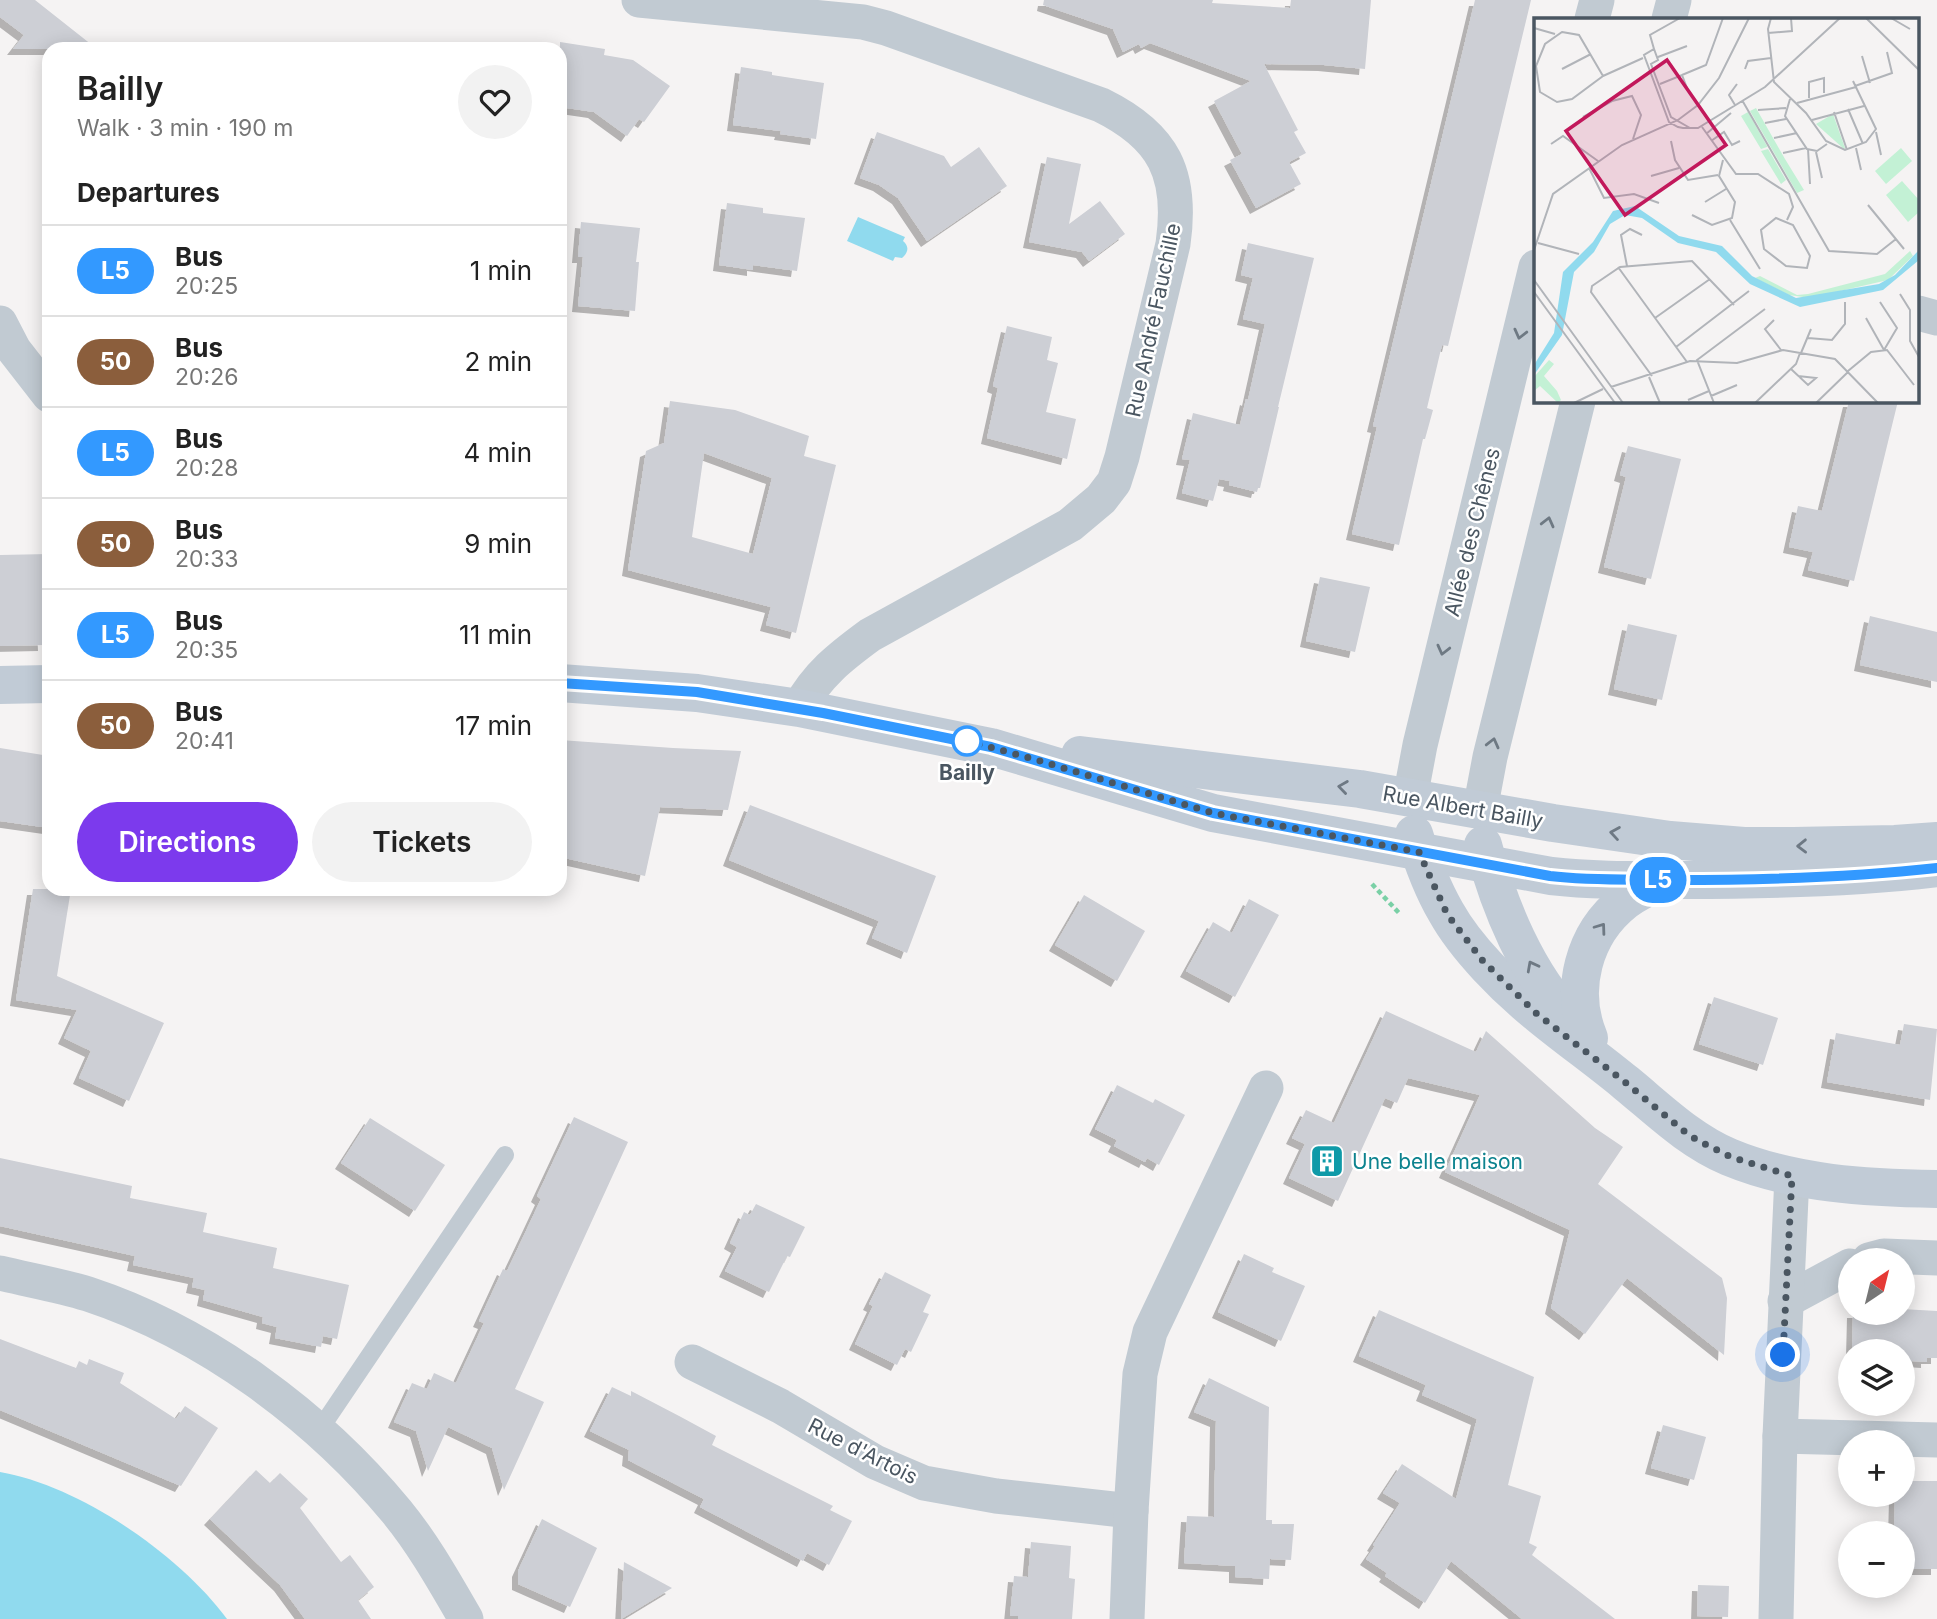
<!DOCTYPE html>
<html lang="en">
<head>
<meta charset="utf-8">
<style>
  body { margin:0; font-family:Inter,sans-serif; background:#f2f2f2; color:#222; height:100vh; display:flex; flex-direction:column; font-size:26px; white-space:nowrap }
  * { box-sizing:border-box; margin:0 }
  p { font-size:23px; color:#767676 }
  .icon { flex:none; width:38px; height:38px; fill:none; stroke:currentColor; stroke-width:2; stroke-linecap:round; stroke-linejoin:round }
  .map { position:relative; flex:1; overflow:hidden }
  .side { position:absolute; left:42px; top:42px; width:525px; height:854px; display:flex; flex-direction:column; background:#fff; border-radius:21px; box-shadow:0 4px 18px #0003 }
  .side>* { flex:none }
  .badge { padding:0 14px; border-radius:23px; font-size:24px; line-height:46px }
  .needle { width:46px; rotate:35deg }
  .fabs { position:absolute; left:1838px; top:1248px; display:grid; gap:14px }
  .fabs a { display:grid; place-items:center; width:77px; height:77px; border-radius:50%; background:#fff; box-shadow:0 4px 18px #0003; font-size:35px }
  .you { position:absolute; width:35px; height:35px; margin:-18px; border:5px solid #fff; border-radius:50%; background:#1a73e8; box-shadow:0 0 0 10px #1a73e833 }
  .map>.badge { position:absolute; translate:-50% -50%; box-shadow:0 0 0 4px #fff }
  h2 { padding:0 35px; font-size:26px; line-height:63px }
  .round { display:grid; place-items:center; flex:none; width:74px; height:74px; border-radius:37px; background:#f2f2f2 }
  .overview { display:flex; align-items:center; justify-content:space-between; height:119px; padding:0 35px }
  h1 { font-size:33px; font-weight:600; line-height:52px }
  .button { display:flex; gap:14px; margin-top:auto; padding:14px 35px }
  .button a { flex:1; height:80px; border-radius:42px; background:#7c3aed; color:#fff; font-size:28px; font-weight:600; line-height:80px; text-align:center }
  .button a+a { background:#f2f2f2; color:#222 }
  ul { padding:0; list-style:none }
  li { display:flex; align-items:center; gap:21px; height:91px; padding:0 35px; border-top:2px solid #e0e0e0 }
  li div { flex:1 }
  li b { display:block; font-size:26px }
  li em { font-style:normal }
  li .badge { min-width:77px; font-weight:700; text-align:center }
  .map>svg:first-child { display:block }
  .water { fill:#90daee }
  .building { fill:#cdcfd5; fill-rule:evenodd; filter:url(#shadow) }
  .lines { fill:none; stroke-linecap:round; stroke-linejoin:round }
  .path { stroke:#7ad0a6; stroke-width:4.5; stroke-dasharray:5 3.5; stroke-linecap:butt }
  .lane { stroke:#c1cad2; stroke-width:18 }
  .street { stroke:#c1cad2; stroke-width:35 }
  .secondary { stroke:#c1cbd6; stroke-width:38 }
  .oneway { stroke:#6e7983 }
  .oneway2 { stroke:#6e7984 }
  .line-casing { stroke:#fff; stroke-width:16 }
  .line { stroke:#39f; stroke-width:10 }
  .walk { stroke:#4a5661; stroke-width:7; stroke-dasharray:0 12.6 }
  .stop-dot { fill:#fff; stroke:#39f; stroke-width:3.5 }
  .labels { text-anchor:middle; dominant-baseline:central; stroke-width:5; stroke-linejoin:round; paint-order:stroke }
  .street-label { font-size:21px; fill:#4a5661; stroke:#fff }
  .stop-label { font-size:21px; font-weight:bold; fill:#4a5661; stroke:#fff }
  .culture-label { font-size:21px; fill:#0d838f; stroke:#fff; text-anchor:start }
  .inset-road { fill:none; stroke:#b1b4b9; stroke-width:2 }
  .view { fill:#c2185b; fill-opacity:0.15; stroke:#c2185b; stroke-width:3.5 }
  .inset-edge { fill:none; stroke:#4a5661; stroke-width:3.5 }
</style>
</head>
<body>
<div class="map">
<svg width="1937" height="1619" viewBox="0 0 1937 1619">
  <defs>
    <filter id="shadow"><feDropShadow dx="-6" dy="6" stdDeviation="0" flood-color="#0004"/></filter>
  </defs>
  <rect width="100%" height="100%" fill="#f5f3f3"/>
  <g class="water">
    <path d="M858 217 905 237 903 241C909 246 909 252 902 258L895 257 893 261 847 241Z"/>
    <path d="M0 1472C80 1486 179 1554 227 1619H0Z"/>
  </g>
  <g class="building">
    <polygon points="0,0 35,0 97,49 13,49 24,35 0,17"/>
    <polygon points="1044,0 1213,0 1212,3 1290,8 1291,0 1371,0 1365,69 1324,65 1264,64 1298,130 1294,132 1306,153 1289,162 1301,184 1256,208 1230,160 1242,154 1214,101 1251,81 1150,43 1141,48 1139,44 1123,52 1113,29 1043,5"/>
    <polygon points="1475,0 1531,0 1448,346 1442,345 1427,408 1433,410 1425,439 1423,439 1399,545 1352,534 1377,427 1373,426"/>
    <polygon points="560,42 605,49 604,55 633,60 670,86 644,122 639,119 627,136 594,112 560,107"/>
    <polygon points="741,67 772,72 772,75 824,83 816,139 780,134 781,131 733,125"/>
    <polygon points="877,132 944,156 951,167 979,147 1007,186 927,241 898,198 879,185 860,178"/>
    <polygon points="1047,157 1081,164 1069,224 1100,201 1125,234 1089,261 1082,252 1029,242"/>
    <polygon points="727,203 763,208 763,213 805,218 797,271 753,265 753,270 719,265"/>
    <polygon points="581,222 640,228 636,262 639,262 635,311 578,306 583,257 578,257"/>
    <polygon points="1248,243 1314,258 1278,407 1279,407 1260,488 1258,488 1257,492 1229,485 1230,481 1219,479 1213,501 1182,493 1190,460 1182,459 1193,413 1240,425 1246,399 1248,400 1265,324 1243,319 1253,278 1241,275"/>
    <polygon points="1007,326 1052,337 1047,360 1058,363 1046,412 1076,419 1067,459 987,438 998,388 993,386"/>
    <path d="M670 401 735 410 809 436 804 456 836 465 796 633 766 625 771 607 628 570 646 451 664 443ZM704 453 772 478 753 554 692 537Z"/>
    <polygon points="1849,401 1898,401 1854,581 1808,570 1813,552 1789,547 1798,506 1822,511"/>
    <polygon points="1628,446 1681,459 1651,579 1604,567 1626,477 1620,475"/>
    <polygon points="49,554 49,622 43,622 44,645 0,646 0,555"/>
    <polygon points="1320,577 1370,587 1355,652 1306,641"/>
    <polygon points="1870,616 1937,632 1937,682 1860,665"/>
    <polygon points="1628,624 1677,635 1662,700 1614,689"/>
    <polygon points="560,740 673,748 741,751 728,810 660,807 645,876 560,857"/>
    <polygon points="0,748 49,756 49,828 0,821"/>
    <polygon points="750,805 936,876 907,953 872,938 879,921 729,860"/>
    <polygon points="33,889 71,889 57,976 164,1023 129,1101 79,1078 91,1051 64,1038 77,1010 16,1000"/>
    <polygon points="1084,895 1145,931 1117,981 1055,945"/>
    <polygon points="1249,899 1279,915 1235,997 1186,971 1213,922 1232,933"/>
    <polygon points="1714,997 1778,1018 1763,1065 1699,1044"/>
    <polygon points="1386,1011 1476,1052 1486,1031 1595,1128 1623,1147 1598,1184 1722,1278 1727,1298 1724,1355 1627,1278 1585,1334 1551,1308 1570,1230 1445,1172 1480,1095 1408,1078 1397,1103 1385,1098 1338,1201 1289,1178 1305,1144 1292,1138 1306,1110 1334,1123"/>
    <polygon points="1904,1024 1937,1029 1930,1100 1827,1082 1836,1033 1900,1045"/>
    <polygon points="1117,1085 1153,1103 1155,1099 1185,1115 1159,1165 1147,1158 1145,1162 1114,1146 1117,1140 1095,1129"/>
    <polygon points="574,1117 628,1142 515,1389 544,1402 504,1490 492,1448 448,1427 428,1471 416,1431 394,1422 412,1383 427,1389 434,1373 456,1383 484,1323 479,1321 503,1269 507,1271 526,1231 541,1199 537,1196"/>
    <polygon points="370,1118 445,1165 415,1211 341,1163"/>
    <polygon points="0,1158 132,1186 130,1198 207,1213 203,1232 277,1248 273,1268 349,1285 337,1339 323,1336 321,1347 275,1338 277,1327 262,1323 263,1317 203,1300 205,1290 192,1287 194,1278 133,1265 135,1256 0,1226"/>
    <polygon points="756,1204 805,1227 790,1257 787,1256 769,1292 725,1271 737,1247 730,1243 744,1212 750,1215"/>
    <polygon points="1244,1254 1274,1268 1272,1272 1305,1286 1281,1341 1218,1312"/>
    <polygon points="885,1272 931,1295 923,1312 929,1314 911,1352 905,1349 897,1365 855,1344 873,1306 869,1304"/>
    <polygon points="1902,1309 1937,1311 1937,1358 1927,1358 1927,1362 1912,1361 1911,1371 1902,1371 1902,1351 1852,1351 1853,1312 1902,1312"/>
    <polygon points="1379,1310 1534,1377 1508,1485 1541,1496 1529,1543 1537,1547 1532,1555 1615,1619 1522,1619 1451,1561 1425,1603 1385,1576 1387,1573 1366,1559 1375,1546 1373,1545 1400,1503 1383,1493 1402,1464 1456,1499 1477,1419 1422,1395 1426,1385 1359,1356"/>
    <polygon points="0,1339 76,1368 79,1361 87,1365 89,1359 124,1373 120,1383 176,1419 185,1406 218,1428 181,1486 0,1410"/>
    <polygon points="1209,1378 1269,1407 1266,1520 1272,1520 1272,1524 1294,1524 1291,1560 1270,1559 1269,1579 1235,1577 1235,1566 1184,1563 1187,1516 1214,1517 1216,1421 1194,1412"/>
    <polygon points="612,1387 631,1396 631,1391 635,1393 681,1417 716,1436 712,1445 833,1506 830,1510 852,1521 829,1565 807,1553 803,1561 700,1507 704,1499 628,1460 629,1450 590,1431"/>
    <polygon points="1663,1425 1706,1437 1694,1480 1651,1468"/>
    <polygon points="256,1470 270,1483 280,1473 308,1499 300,1508 341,1562 350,1555 374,1587 358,1600 371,1619 305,1619 280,1585 210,1519"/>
    <polygon points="1902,1481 1937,1481 1937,1569 1902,1569 1902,1533 1894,1533 1895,1494 1902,1494"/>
    <polygon points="542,1519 597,1548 570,1607 518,1584 518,1571"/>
    <polygon points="1031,1542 1071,1546 1069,1578 1075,1579 1072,1619 1018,1619 1018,1616 1010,1616 1014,1576 1028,1577"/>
    <polygon points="624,1562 672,1588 621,1619"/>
    <polygon points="1698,1585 1729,1586 1728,1617 1697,1616"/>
  </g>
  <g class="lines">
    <polyline class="path" points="1372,884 1399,913"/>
    <polyline class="lane" points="318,1432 505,1155"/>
    <g class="street">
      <path d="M639 0 863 22 886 28 1101 105C1164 136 1183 174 1173 244L1122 457 1114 482 1101 499 1070 525 870 635C840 657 817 675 799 708"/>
      <polyline points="1592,19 1597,0"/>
      <polyline points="1669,19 1674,0"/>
      <polyline points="1918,313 1937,318"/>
      <polyline points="0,323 14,350 49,395"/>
      <polyline points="1410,798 1420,745 1536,267"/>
      <polyline points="1480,810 1490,757 1578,401"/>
      <polyline points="1869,1260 1884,1256 1937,1258"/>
      <path d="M0 1273C29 1280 59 1285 88 1294 206 1333 318 1416 397 1512 424 1545 445 1583 466 1619"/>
      <polyline points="1785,1301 1850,1266"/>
      <polyline points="692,1362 780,1406 875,1462 924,1483 996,1496 1131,1511"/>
      <polyline points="1780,1436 1937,1440"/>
      <polyline points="1127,1619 1131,1511 1140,1374 1150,1332 1266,1088"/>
      <polyline points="1776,1619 1780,1436 1792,1176"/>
    </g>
    <g class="secondary">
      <path d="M560 683 697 693 799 708 991 747 1213 813 1551 876C1595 881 1640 880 1685 880 1770 880 1853 878 1937 868"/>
      <polyline points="0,685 49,684"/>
      <polyline points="1080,755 1360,789 1553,823 1670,840 1744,846 1793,846 1895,844 1937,841"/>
      <path d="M1414 834C1422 861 1432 888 1446 912 1466 948 1506 988 1538 1014 1567 1038 1597 1059 1626 1083 1659 1110 1689 1140 1729 1157 1794 1184 1867 1188 1937 1189"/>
      <path d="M1483 845C1499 906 1527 975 1572 1021"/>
      <path d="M1589 1038C1569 990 1583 934 1625 901 1637 892 1650 886 1664 880"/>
    </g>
  </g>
  <defs><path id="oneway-chevron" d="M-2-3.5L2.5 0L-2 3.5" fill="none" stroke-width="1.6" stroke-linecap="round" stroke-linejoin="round" transform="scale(1.75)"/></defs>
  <g class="oneway">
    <use href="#oneway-chevron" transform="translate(1520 334) rotate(104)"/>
    <use href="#oneway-chevron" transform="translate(1548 522) rotate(-76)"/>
    <use href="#oneway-chevron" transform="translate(1443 650) rotate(104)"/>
    <use href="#oneway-chevron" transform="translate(1493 743) rotate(-76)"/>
  </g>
  <g class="oneway2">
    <use href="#oneway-chevron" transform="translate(1343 787) rotate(-172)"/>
    <use href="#oneway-chevron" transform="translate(1615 833) rotate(-171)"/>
    <use href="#oneway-chevron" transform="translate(1802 846) rotate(179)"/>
    <use href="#oneway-chevron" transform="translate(1601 928) rotate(-54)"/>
    <use href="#oneway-chevron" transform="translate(1532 966) rotate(-118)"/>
  </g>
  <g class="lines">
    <g class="line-casing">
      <path id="line" d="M560 683 697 692 823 713 991 747 1213 813 1550 876C1592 881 1633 879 1674 880 1762 880 1849 878 1937 868"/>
    </g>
    <use href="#line" class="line"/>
    <polyline class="walk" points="967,741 1030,758 1213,813 1419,852 1447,914 1483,961 1536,1013 1626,1083 1684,1131 1697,1140 1731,1157 1792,1176 1783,1355"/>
  </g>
  <defs>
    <g id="building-square" transform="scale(1.75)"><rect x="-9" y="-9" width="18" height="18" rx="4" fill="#0f9aa8" stroke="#fff"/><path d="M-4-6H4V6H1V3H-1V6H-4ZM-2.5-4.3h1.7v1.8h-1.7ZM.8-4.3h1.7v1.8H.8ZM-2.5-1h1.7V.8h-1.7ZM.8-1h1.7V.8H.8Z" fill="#fff"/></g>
  </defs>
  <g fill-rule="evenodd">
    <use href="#building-square" x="1327" y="1161"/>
  </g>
  <circle class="stop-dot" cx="967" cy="741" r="14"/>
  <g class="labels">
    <g class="street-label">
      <text transform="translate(1153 320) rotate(-78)">Rue André Fauchille</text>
      <text transform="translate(1472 532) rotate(-76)">Allée des Chênes</text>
      <text transform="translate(1463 807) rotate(10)">Rue Albert Bailly</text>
      <text transform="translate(863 1451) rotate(27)">Rue d'Artois</text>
    </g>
    <g class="stop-label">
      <text x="967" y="772">Bailly</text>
    </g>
    <g class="culture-label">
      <text x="1352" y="1161">Une belle maison</text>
    </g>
  </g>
  <g transform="translate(1534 18)">
    <rect width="385" height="385" fill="#f5f3f3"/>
    <path d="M222 90 251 141 270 172 263 175 216 93ZM214 94 233 128V129L227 131 207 98ZM299 96 311 130 310 131 282 106ZM367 130 378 143 352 166 341 153ZM234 131 252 162 247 166 227 133ZM368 163 385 182V194L374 204 352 177ZM376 233 379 238 354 262 276 280 255 277 221 260 226 258 263 277 274 276 351 256ZM15 342 20 346 10 358 23 373 27 382 24 385 6 368 0 373V359Z" fill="#c3f1d5"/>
    <path d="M101 188 145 218 188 228 218 258 262 280 345 266 361 257 385 232V242L349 272 266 289 216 266 182 234 144 225 108 200 91 197 76 206 60 234 40 254 28 317 0 357V347L20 315 29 254 59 224 79 193Z" fill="#90daee"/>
    <path class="inset-road" d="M237 0 234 11 240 64 272 95 292 123 311 132 332 124 342 111 319 63M332 0 385 52M357 0 376 11M0 10 21 16M28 14 45 17 69 58 38 81 23 84 6 74 2 48 11 26ZM234 15 258 13 257 0M120 31 116 17 146 0M328 38 336 65M124 39 153 28M32 49 28 51 57 36M211 51 214 43 237 40M148 57 172 47 189 0M69 58 109 40M126 66 148 57 153 70M321 68 358 55 353 34M275 80V64L290 60V75M256 81 251 98 273 131 283 133 293 126M208 82 295 233 343 236 362 221M263 85 322 69M201 87 195 77 203 66M314 91 329 126M224 92 252 90M300 94 313 132M49 99 78 83 98 78 107 97 99 121M278 102 330 88M231 105 252 101M168 109 202 156H224L255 176 259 189 253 202M156 110 137 99 117 46 124 42 120 31 110 37 135 104 144 109 149 110H164L231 69 306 0M342 114 347 137M172 116 197 95M240 120 263 115M137 123 141 142 154 162 184 157M177 123 190 114 198 127 206 123M17 126 29 118 64 143M322 130 327 152M274 131 276 166M282 134 288 160M249 135 272 130M55 150 70 180 100 176 125 185M117 158 145 150M171 184 192 171M334 187 370 231M158 197 178 207 198 200 201 184 185 158 189 142M242 200 259 207 276 238 273 250 252 248 230 231 227 212ZM196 202 226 251M4 225 45 236M0 232 19 176 88 127 144 102 164 87 185 60 215 0M93 248 87 217 96 211 108 217M84 249 153 344M0 262 89 385M0 274 81 385M366 276 376 292V323L385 339M346 284 363 310 350 332M121 300 176 261M332 300 350 332M240 302 231 311 247 332M274 320 298 322 311 306V284M142 329 215 273M267 335 277 311M257 351 274 367 282 360 264 358M314 353 337 334 353 332 380 367M118 358 57 274 58 268 86 249 158 243 200 287M115 359 126 385M77 369 156 343 203 345 249 332 301 341 344 385M177 378 203 367M154 382 175 373M40 385 69 371M180 385 163 342 231 291M221 385 262 346 266 335M282 385 314 354"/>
    <path class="view" d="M133 42 192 127 91 197 32 113Z"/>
    <rect width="385" height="385" class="inset-edge"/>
  </g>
</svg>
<div class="fabs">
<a><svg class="needle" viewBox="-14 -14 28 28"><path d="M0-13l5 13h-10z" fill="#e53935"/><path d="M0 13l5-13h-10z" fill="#767676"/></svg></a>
<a><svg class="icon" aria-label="layers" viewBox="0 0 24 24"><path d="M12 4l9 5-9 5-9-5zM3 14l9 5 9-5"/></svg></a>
<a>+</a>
<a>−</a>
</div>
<div class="you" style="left:1783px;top:1355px"></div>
<b class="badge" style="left:1658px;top:880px;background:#39f;color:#fff">L5</b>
<section class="side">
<div class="overview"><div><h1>Bailly</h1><p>Walk · 3 min · 190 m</p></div><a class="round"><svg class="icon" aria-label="heart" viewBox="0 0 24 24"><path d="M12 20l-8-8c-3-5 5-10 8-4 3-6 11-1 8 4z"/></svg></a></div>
<h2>Departures</h2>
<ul>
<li><span class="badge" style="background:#39f;color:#fff">L5</span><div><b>Bus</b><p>20:25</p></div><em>1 min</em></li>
<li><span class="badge" style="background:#8b5e3c;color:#fff">50</span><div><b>Bus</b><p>20:26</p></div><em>2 min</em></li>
<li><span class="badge" style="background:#39f;color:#fff">L5</span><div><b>Bus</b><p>20:28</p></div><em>4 min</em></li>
<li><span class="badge" style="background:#8b5e3c;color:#fff">50</span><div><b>Bus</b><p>20:33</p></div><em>9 min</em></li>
<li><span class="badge" style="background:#39f;color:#fff">L5</span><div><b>Bus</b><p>20:35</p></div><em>11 min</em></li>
<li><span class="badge" style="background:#8b5e3c;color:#fff">50</span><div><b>Bus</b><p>20:41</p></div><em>17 min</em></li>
</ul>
<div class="button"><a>Directions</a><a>Tickets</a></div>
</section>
</div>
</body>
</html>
